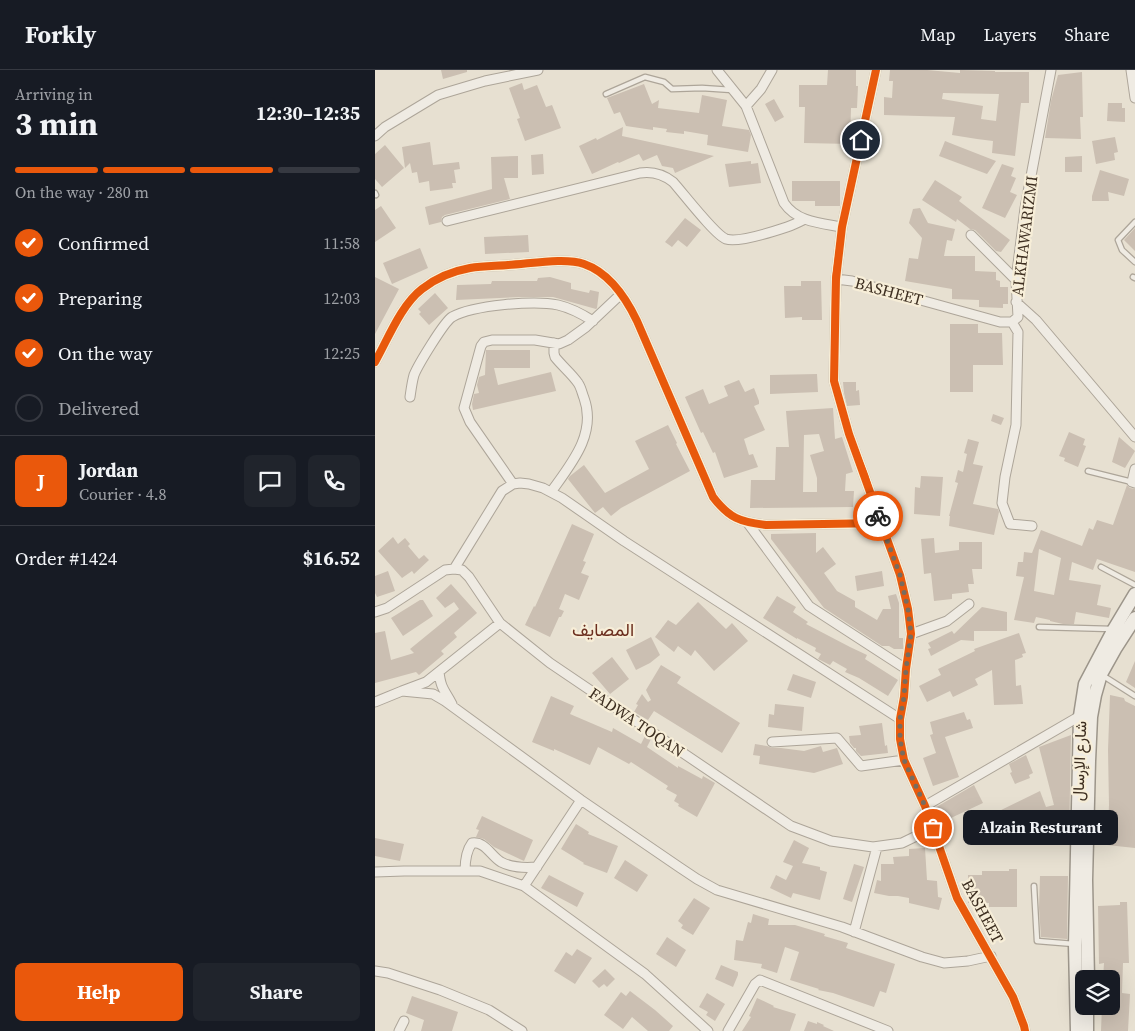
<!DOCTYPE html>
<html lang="en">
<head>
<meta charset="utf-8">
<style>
	body { margin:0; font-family:"Source Serif 4",Vazirmatn,serif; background:#20242c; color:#f1f3f6; height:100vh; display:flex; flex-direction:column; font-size:19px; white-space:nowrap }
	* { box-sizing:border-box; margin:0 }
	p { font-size:16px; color:#9ea1a6 }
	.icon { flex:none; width:28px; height:28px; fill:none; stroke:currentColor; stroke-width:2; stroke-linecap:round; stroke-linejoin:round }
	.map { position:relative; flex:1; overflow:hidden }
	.drawer { display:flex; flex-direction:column; background:#171b24; width:375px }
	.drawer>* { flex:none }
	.tools { position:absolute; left:700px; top:900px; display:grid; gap:10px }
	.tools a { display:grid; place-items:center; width:45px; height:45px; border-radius:8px; background:#171b24; box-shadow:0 5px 20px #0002; font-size:25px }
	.pin { position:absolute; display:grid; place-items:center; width:42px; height:42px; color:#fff; margin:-21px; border:2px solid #fff; border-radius:50%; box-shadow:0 1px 5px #0007 }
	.courier { position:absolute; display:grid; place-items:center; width:50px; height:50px; margin:-25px; border:4px solid #ea580c; border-radius:50%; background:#fff; color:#222; box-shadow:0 1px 6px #0007 }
	.bubble { position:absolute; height:35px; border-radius:8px; background:#171b24; box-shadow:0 5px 20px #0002; font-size:16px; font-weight:700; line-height:35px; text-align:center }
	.overview em { font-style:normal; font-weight:700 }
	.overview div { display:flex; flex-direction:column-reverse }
	.overview { display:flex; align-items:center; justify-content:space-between; height:85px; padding:0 15px }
	h1 { font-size:32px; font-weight:700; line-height:38px }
	.bar { display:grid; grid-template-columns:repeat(4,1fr); gap:8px 5px; align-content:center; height:60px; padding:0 15px }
	.bar i { height:6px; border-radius:4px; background:#363941 }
	.bar .current { background:#ea580c }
	.bar p { grid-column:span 4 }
	.line { display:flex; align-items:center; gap:12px; padding:0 15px; border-top:1px solid #363941 }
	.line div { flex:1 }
	.round { display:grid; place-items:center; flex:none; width:52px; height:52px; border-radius:8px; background:#20242c }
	ol { padding:0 15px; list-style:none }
	li { display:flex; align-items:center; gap:15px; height:55px }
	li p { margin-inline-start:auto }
	li .icon { padding:5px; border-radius:50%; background:#ea580c; color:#fff; stroke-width:4 }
	li:last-child { color:#9ea1a6 }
	li i { width:28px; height:28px; border:2px solid #363941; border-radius:50% }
	.action { display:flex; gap:10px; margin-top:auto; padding:10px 15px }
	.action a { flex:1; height:58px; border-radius:8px; background:#ea580c; color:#fff; font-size:20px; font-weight:700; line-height:58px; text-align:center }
	.action a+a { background:#20242c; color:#f1f3f6 }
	header { display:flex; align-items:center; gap:30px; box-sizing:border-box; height:70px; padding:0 25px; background:#171b24; border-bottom:1px solid #363941 }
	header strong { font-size:24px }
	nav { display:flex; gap:28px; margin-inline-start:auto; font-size:18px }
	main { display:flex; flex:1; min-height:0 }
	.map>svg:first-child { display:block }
	.building { fill:#cbbfb2; fill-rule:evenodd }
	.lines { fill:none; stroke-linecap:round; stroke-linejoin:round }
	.lane-casing { stroke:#ada599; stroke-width:7 }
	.street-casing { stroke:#ada599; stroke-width:11 }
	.secondary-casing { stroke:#9c958a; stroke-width:15 }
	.lane { stroke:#efebe3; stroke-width:4.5 }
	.street { stroke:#efebe3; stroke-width:9 }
	.secondary { stroke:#efebe3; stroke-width:12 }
	.cycleway-casing { stroke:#f7eed8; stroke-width:11 }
	.cycleway { stroke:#e8590c; stroke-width:8 }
	.done { stroke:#786c5e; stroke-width:5; stroke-dasharray:0 9 }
	.route { stroke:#ea580c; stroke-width:6 }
	.labels { text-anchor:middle; stroke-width:4.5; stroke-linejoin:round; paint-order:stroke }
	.street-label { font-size:16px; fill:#3d2e20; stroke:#f7eed8 }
	.neighbourhood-label { font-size:18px; fill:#6b2e1e; stroke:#f7eed8 }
</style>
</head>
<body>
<header>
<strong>Forkly</strong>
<nav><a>Map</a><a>Layers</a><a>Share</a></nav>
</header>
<main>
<section class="drawer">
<div class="overview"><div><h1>3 min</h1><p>Arriving in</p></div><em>12:30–12:35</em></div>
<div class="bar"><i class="current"></i><i class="current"></i><i class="current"></i><i></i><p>On the way · 280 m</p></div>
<ol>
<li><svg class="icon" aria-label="check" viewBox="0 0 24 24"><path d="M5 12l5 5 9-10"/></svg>Confirmed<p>11:58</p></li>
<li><svg class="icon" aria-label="check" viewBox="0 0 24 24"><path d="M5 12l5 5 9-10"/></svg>Preparing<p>12:03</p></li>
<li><svg class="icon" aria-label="check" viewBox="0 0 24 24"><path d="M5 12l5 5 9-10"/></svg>On the way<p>12:25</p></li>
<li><i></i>Delivered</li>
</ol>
<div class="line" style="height:90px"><b class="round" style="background:#ea580c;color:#fff">J</b><div><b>Jordan</b><p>Courier · 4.8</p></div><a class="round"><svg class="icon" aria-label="chat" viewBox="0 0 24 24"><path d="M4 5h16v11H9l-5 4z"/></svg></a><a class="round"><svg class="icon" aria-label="phone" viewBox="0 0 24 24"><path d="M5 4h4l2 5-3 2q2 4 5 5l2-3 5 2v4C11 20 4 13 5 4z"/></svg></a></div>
<div class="line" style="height:65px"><div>Order #1424</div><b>$16.52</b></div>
<div class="action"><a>Help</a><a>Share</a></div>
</section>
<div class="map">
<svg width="760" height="961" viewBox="0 0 760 961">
	<rect width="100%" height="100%" fill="#e7e0d1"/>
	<path class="building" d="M66,0H92V2L68,9Z
		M453,0H481V16H483L482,38H476L475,74L429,73L430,37H424V15H452Z
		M515,0H552L585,3V0L620,1V2H654V33H646L640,86L617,83L618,71L602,69L577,65L580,47L509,45V27L517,28L518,11H514ZM568,23L624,24L621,51L606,49L608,36L567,29Z
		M707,2L708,47H705L706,69L670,68L676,31L683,5Z
		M147,13L149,20L162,15L171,37L177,35L186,58L150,71L142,49L145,48L134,18Z
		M269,14L277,34L284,30L283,38L324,43L327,25L352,30L347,56L374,60L376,65L373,82L332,75L333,65L309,61V64L291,62L292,59L278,57V60L251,56L245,42L239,44L232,28Z
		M399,29L409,47L400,52L390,34Z
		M733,33H747V38H750V52L732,51Z
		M248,57L247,66L339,86L300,103L298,98L287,96L282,85L268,91L264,84L244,93L243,92L217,104L204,76L221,68L222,70Z
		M740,67L743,82L739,83L740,90L721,94L717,71Z
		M570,71L580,75L621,91L612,104L564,86Z
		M55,72L58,95L84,92L85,99L79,100L81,113H77L78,118L55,121L54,111L44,113L42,102L37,103L35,93L30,98L27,77Z
		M10,75L29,98L7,117L0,109V84Z
		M168,84L169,104L157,105L156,85Z
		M143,86V108H129L135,129L70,145L67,147L66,152L54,155L50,137L117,119L116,87Z
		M707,86V102H690V87Z
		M376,91V94L383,93L386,113L354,117L350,94Z
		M627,94L639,98L636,106L641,108L635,122L642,125L630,148L607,138Z
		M725,100L754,109L749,126L733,122L734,131H717V126Z
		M560,110L587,127L584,131L635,170L626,182L621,181L600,160L595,159L582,149L581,152L547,130Z
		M417,111H465V136H440V131H417Z
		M6,136L21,158L0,172V140Z
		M545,138L553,153L580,159L577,171L572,170L569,186H600V201L621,202V210L625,211V217H633V234H628V238L604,237V230L577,229V219L530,211L534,188L543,189L547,168L534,153L538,139Z
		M310,148L326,160L312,177L303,170L297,177L290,172Z
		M760,158V181L749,170Z
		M153,165L154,182L110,184L109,167Z
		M45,178L53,198L17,214L8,193Z
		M0,207L24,219L0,264Z
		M175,207L196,213V219L214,223L215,220L224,222L222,238L221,239L178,227H145L81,230L82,215L116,214L117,211H162L163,208Z
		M426,211H446L447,250H427V247L410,248L409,216H426Z
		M60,223L73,238L54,255L44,244L46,242L43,239Z
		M575,254H603V263H627L628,295H598V322H575Z
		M111,280H155V298H119L123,315L176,302L181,321L98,340L97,334L99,324L104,323L102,315L104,307L110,305Z
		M442,304L443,322L395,324V305Z
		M364,310L370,322L379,318L384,331V334L379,336L390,360L369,369L374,385L378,384L383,397L349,408L340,382L338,383L328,362L326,363L310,327L328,319L334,334L353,326L349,316Z
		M468,312H481V321L484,320L485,335L472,336L469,323Z
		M458,338L460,369L467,367L478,402L471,404L470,421H479L478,437L375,438L376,410H400L401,377H414L411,341ZM444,364L449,381L435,385L442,408V422H428L429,365Z
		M618,344L629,348L626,355L616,351Z
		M293,355L302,373L301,374L315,401L246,438L236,446L228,437L220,443L193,409L195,406L209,395L230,423L274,399L260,371Z
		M694,362L710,369L708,375L711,376L703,397L689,391L690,388L684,386Z
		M744,367L760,381L750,398L737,392Z
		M593,369L604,372L598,394L608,396L598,434L623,439L624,442L619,465L574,456L575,446H574L583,413L580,412L583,400L588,402L592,384L589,383Z
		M546,406L568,407L565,446L539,444L540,417L545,418Z
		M752,415L755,418L760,419V502L722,489L718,500L697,492L694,510L726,515L722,535L736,538L734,548L701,542L699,554H688L675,551V550L661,547L659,553L639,550L649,507L641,506L643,492H648L649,482L657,483L666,460L707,476L714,458L718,460L722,450L738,455ZM664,479L686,488L679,525L659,521Z
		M197,454L219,464L208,491L211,492L206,503L214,506L204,530L190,524L184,539L189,541L186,547H184L175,567L150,555L159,536L160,537Z
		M441,463V483L448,477L461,494L449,503L462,521L480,531V537L502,550L508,539H516L513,526L521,524L524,533V568H528V579H519L514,576H507L449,538L396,469V464Z
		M18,467L23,474L30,468L35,474L33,476L44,489L49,485L54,490L39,504L37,501L27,508L3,481Z
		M559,468L560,483L584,480V472H607V499H597L599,514H593L594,522L577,524V529L559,531L556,503L549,504L546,469Z
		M13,501L20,521L2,527L0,523V506Z
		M507,501L509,516L482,521L480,506Z
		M76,514L102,543L79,563L82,567L66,581L69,584L44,605L41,602L0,613V563L10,561L16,590L39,583L35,579L84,539L79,532L70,538L61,528Z
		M402,526L421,537L418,542L433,552L431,554L475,577L492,585L490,589L523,610L513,626L484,608L470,602L472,599L458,591L455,595L443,589L446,584L440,581L441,578L422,568V569L388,548Z
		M45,530H48L58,546L28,566L16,548Z
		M323,532L351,559L357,553L373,571L339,601L320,580L316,586L303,576L299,582L280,567L293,550L301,555Z
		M607,537L632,542V561H599V571L586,570L556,586L553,579L556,578L553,573L577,561L579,564Z
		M644,563L651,583L647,584L648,587L640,590L641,616L646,615L648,634L619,635L617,600L600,609L603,615L578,627L575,621L552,632L544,616L566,605L563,599L600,581L599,579Z
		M276,567L285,585L275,593L261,600L251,580Z
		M237,587L254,609L235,624L217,603Z
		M760,591V618L751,612Z
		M286,595L306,607L302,613L365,653L347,683L279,641L273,650L259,642L263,635L261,634L267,624L273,632L276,630L271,620Z
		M418,604L441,612L436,628L412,620Z
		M735,625L749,628L750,631L760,636V778L732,775L734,735L733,680Z
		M176,626L199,636L195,644L237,662L238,658L266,674L270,666L276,669L272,677L303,698V696L327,709L328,706L340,713L322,747L303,736L304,734L299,731L302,725L291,719L293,716L256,692L254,694L223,677L215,695L179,679V681L157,672Z
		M400,634L429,637L427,661L393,657L394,644L399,645Z
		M589,642L592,650L595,649L598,658L570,667L584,707L558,716L548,688L561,683L555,665L558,664L555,652Z
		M507,653L510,676L512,675L513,683L486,686L481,681V678H479L475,673L474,666L486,665L484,656Z
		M696,665L694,772L620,743L665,721L671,737L679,735L664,677Z
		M380,674L392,676L397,678H406L429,681L446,676L448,682L462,678L468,694L439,703L384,694L385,686L378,685Z
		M651,685L658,703L654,705L655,708L640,714L635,703L637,702L634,694Z
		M599,715L608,733L563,754L558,739Z
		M107,746L158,770L149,791L119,777L109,769L101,767L104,760L101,759Z
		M201,754L214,762L213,764L243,776L232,803L208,794L209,793L186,779Z
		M0,768L29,774L25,791L0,786Z
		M419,770L434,778L427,793L445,797V800L452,802L445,830L418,823L416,828L395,818L401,805L411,810L418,796L408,792Z
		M550,778L552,810L562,811L563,827L567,828L564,840L534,833V828L523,826H514L499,823L502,810L506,811V794H519L518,787L534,786V779Z
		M250,790L273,805L262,822L239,808Z
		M479,794L489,797L477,832L468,829Z
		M634,799H642V837H614V833H593V805H607V801H634Z
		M174,805L209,823L202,837L166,818Z
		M665,806H693L692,869L666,867L664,838Z
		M319,828L335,838L318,865L306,858L308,855L303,851Z
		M745,832H752L754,893H748L747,923L755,924L753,961H726L727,936H736V909H728L729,893L724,894L723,836L745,835Z
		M378,844L394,849L393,855H420L450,864L449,866L473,873L471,878L520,894L511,923L505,921L499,937L458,923L443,920L444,919L415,910L424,882L410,877L402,903L386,898L387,894L359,890L361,870L368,871L373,852L376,853Z
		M292,867L311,880L301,897L281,884Z
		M202,879L217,888L200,914L179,901L191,882L197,886Z
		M346,895L363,902V905L358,917L340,909Z
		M230,899L240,909L232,917L229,914L224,918L217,911Z
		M255,921L280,940L298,956L294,961H273L257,947L248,959L229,945L246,922L251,926Z
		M332,923L350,934L340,951L331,945L333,942L324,937Z
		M37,926L83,942L77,961H46L49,950L31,943Z
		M382,928L399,936L398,937L421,944L415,961H367L376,947L374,946Z
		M433,951L442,954V952L449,955L448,956L459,961H429Z"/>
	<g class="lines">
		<g class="lane-casing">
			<path id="lane" d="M231,24L270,7L289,12L297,19L327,18L357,20
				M0,123L1,125
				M760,152L743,170L747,180L760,192
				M758,207L760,208
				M713,401L757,412
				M726,497L760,515
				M664,557L737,559
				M727,605L760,626
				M659,816L662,871L699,874"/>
		</g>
		<g class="street-casing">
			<path id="street" d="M342,0L371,36L409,133C422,152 445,153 467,157
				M501,0L467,157L461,209L459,311L474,364L525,505L533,539L536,564L531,599L529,627L525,649V669L529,690L550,736L582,828L638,927L649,956L650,961
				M756,0L760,28
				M371,36L386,19L397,0
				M0,66L10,57L63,25L110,11L163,0
				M72,151L265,103C278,101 288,104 298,112C308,123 340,165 351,169C363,173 400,161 412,157C418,155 424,152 430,149
				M596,165L641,210
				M461,209L477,211L625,252H637
				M641,232L661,250L760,367
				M637,252L643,247L641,210L650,138L676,0
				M637,252L643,262L641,355L630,407L627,433L635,454L657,456
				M0,292C13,269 26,235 47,219C61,208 78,201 95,198C108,196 121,196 133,195C154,194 190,187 209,194C235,203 251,228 262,251L338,427C354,448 365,452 391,455L506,453
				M35,327C36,320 37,312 39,305C43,295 69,252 77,247C98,235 160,230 183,235C196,238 207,244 218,251
				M760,399L757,412L760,413
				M138,414L95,352L89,338L106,276L109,272L117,270H160L184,274L193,270L211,257L246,224
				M176,422C196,394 222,364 209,328C207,323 206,317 203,313C197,304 187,296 180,287L179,283V273
				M372,452L434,536L531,599
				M79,499L127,421L138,414L145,413L154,414L168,418L187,428L249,471L525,649
				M0,542L12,538L70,500L79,499L87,500L94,507L125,553L175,593L416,756L456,771L498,777L527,773L558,758
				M536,564L572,551L594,534
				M64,602C66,619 69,619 77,634
				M27,621L58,624L70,631L206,730L304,797L322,809L342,820L467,857L547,887L569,893L593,891L616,886
				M0,632L27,621L51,612L125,553
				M397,672L462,668L486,696L529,690
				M550,736L705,646
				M90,801C90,791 91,781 97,773C110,771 116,786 126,792C137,798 150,798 162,797
				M0,802L29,801H105L149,816L270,904L333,961
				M149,816L206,730
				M479,862L502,777
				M0,901L13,903L65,920L114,940L147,961
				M24,961L29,951
				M353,961L380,914L385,910L513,961"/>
		</g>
		<g class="secondary-casing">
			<path id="secondary" d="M713,909L711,810L714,691L716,647L720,625L726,604L740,579L760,548
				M702,961L700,875L705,646L710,614L739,559L760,524
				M712,961V936"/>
		</g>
		<use href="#lane" class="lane"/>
		<use href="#street" class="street"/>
		<use href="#secondary" class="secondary"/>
		<g class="cycleway-casing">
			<path id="cycleway" d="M501,0L467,157L461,209L459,311L474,364L525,505L533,539L536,564L531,599L529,627L525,649V669L529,690L550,736L582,828L638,927L649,956L650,961
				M0,292C13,269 26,235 47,219C61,208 78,201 95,198C108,196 121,196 133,195C154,194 190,187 209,194C235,203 251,228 262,251L338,427C354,448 365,452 391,455L506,453"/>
		</g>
		<use href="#cycleway" class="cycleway"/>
	</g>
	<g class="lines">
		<path class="done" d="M503,446L525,505L533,539L536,564L531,599L529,627L525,649V669L527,680L529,690L550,736L558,758"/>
		<path class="route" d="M486,70L467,157L460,209L459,311L474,364L490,405L503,446"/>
	</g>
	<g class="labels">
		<g class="street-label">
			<text transform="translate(649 166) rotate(-83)" y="6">ALKHAWARIZMI</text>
			<text transform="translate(514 221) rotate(15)" y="6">BASHEET</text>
			<text transform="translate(262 652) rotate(34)" y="6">FADWA TOQAN</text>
			<text transform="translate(704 691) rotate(-88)" y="6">شارع الإرسال</text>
			<text transform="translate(608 841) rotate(62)" y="6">BASHEET</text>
		</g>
		<g class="neighbourhood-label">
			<text x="228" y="566">المصايف</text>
		</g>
	</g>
</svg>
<div class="tools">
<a><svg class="icon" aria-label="layers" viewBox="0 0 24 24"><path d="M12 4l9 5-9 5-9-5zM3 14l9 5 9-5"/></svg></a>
</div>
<div class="pin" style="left:558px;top:758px;background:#ea580c"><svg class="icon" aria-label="bag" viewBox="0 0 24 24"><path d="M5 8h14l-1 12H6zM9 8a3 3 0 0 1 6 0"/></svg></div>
<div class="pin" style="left:486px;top:70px;background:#1f2937"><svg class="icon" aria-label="home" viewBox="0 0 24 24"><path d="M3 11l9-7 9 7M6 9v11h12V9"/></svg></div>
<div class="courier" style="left:503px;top:446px"><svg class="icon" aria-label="bike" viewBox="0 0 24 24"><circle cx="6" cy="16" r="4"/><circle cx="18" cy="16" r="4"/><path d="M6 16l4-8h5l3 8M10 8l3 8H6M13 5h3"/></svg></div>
<div class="bubble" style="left:588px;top:740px;width:155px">Alzain Resturant</div>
</div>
</main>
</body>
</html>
